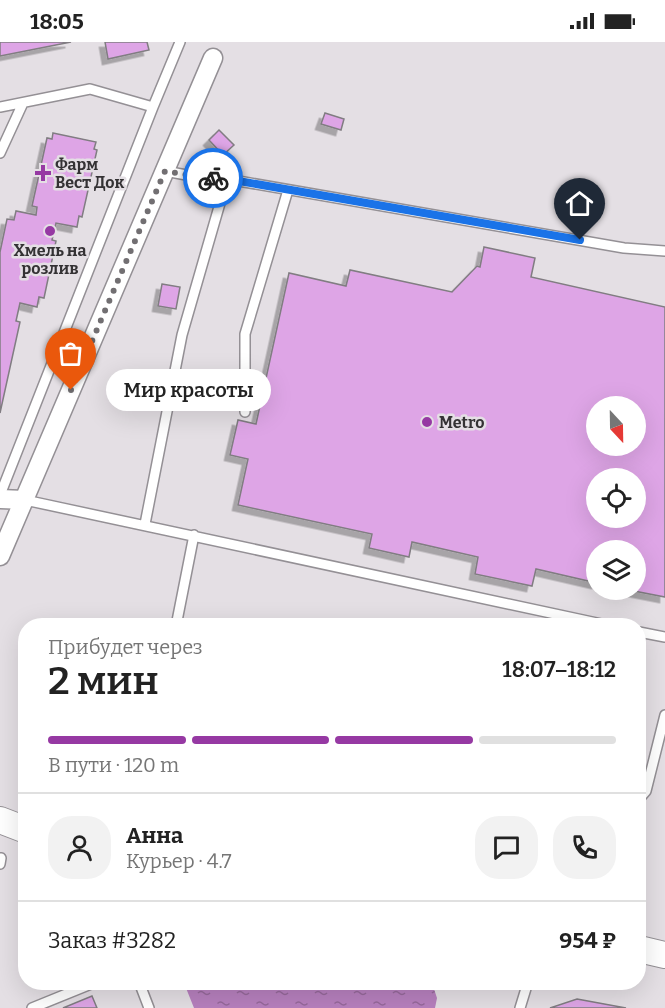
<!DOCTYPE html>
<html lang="ru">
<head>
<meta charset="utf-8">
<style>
	body { margin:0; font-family:Bitter,serif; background:#f2f2f2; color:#222; height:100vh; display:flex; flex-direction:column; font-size:22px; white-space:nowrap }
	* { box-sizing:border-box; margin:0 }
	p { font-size:20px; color:#767676 }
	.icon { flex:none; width:33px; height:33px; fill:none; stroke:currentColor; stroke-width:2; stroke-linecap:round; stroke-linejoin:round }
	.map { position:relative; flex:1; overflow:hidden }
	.sheet { position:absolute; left:18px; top:576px; width:628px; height:372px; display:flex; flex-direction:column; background:#fff; border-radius:24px; box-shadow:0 6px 24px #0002 }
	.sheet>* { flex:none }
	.needle { width:39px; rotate:158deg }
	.tools { position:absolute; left:586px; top:354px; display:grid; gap:12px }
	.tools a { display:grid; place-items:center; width:60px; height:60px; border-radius:50%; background:#fff; box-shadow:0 6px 24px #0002; font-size:30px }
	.pin { position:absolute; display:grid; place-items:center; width:51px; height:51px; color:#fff; margin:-62px -26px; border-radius:50% 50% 50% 0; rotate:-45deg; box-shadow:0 0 6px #0007 }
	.pin .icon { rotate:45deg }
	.courier { position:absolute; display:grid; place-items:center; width:60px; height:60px; margin:-30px; border:4px solid #1a73e8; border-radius:50%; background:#fff; color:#222; box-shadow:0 2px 8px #0007 }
	.bubble { position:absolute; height:42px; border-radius:21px; background:#fff; box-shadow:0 6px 24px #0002; font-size:20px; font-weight:600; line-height:42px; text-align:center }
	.summary em { font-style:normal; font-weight:600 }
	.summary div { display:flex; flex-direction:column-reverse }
	.summary { display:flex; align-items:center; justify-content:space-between; height:102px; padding:0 30px }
	h1 { font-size:39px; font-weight:600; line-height:45px }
	.bar { display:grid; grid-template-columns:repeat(4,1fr); gap:9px 6px; align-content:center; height:72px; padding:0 30px }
	.bar i { height:8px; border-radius:4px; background:#e0e0e0 }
	.bar .selected { background:#9639a3 }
	.bar p { grid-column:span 4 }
	.line { display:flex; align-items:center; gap:15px; padding:0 30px; border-top:2px solid #e0e0e0 }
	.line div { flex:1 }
	.round { display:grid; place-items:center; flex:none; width:63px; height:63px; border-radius:24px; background:#f2f2f2 }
	.status { display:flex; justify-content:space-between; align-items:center; height:42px; padding:0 30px; background:#fff; direction:ltr }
	.status svg { height:16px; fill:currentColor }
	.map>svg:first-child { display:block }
	.water { fill:url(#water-ripples) }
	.building { fill:#dea5e6; stroke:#817d82; stroke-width:1.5; fill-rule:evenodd; filter:url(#shadow) }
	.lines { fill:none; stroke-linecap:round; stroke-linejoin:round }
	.lane-casing { stroke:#949095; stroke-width:12 }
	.street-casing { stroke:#949095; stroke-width:21 }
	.secondary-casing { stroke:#949095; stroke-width:28 }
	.lane { stroke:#fff; stroke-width:9 }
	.street { stroke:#fff; stroke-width:18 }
	.secondary { stroke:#fff; stroke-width:26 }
	.done { stroke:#726f72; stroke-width:6; stroke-dasharray:0 10.8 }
	.route { stroke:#1a73e8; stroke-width:8 }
	.poi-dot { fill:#9639a3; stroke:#e4dfe4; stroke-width:2 }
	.labels { text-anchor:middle; stroke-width:5; stroke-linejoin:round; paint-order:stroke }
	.poi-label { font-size:16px; font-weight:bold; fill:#343234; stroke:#e4dfe4; text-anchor:start }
</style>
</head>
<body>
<div class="status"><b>18:05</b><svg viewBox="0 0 49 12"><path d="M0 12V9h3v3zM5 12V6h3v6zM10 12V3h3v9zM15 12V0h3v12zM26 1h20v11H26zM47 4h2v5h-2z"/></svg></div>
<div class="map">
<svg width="665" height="966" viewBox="0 0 665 966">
	<defs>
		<pattern id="water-ripples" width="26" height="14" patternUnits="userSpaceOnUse" patternTransform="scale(1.5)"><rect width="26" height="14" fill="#b780be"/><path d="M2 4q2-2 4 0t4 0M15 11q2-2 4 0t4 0" fill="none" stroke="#96699b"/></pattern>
		<filter id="shadow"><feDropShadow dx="-5.5" dy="5.5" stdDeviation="0" flood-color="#0004"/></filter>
	</defs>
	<rect width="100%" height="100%" fill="#e4dfe4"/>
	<path class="water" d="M184,941H432L437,956L435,966H194Z"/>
	<path class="building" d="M0,0H71L0,14Z
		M105,0H147L149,8L108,17Z
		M325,71L344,77L341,88L321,82Z
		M219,88L234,103L223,113L209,98Z
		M53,91L96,100L94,107L97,108L82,175L79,174L77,185L56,181L52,198L56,199L44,256L39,255L37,265L20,261L16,279L20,280L0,371V210L7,177L14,178L16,169L36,173L37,165L32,164L47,96L52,97Z
		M484,205L535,216L531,235L665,265V555L629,548H636V508H597V541L536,527L532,544L475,532L478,515L412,500L409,515L369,506L372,492L238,463L248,417L230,413L238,378L256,382L289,231L346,244L350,228L452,250L477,224L480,225ZM597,364H636V404H597ZM597,436H636V476H597Z
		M162,242L180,245L176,267L158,264Z
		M92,954L97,966H63Z
		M577,957L626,966H550Z"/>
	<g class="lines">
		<g class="lane-casing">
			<path id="lane" d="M0,65L90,47L153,65
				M0,111L23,61
				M165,129L197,135L227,137L624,206L665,209
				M245,370V292L288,148
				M0,453L153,65L180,0
				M25,458L611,584
				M145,482L182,293L227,137
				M176,584L194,493
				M639,590L665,595
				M639,757L646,749L665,673
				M0,822L1,816
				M139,940L149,966
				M32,966L96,940
				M520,966L528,940"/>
		</g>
		<g class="street-casing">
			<path id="street" d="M0,457L25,458
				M0,514L213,16"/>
		</g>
		<g class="secondary-casing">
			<path id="secondary" d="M0,778L26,788
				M639,907L665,913"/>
		</g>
		<use href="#lane" class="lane"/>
		<use href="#street" class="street"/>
		<use href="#secondary" class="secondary"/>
	</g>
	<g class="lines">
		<path class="done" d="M71,348L165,129L197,135L213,136"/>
		<path class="route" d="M213,136L227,137L580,198"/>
	</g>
	<g class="poi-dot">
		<path d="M40 122h6v6h6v6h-6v6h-6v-6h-6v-6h6z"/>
		<circle cx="50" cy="189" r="6"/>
		<circle cx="427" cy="380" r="6"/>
	</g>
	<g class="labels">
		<g class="poi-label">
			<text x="55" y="128">Фарм<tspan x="55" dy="18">Вест Док</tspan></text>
			<text x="50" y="214" text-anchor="middle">Хмель на<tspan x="50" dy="18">розлив</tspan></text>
			<text x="439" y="386">Metro</text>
		</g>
	</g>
</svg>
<div class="tools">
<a><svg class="needle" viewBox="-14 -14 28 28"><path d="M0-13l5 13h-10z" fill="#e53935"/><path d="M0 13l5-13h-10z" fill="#767676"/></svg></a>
<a><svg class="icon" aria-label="locate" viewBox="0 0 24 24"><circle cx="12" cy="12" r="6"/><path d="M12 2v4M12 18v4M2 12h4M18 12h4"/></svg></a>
<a><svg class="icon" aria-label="layers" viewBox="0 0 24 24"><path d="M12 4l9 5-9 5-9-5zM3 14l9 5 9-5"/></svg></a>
</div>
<div class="pin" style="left:71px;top:348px;background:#ea580c"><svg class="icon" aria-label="bag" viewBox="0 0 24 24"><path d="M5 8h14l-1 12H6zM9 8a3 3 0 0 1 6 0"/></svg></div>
<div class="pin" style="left:580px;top:198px;background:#1f2937"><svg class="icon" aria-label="home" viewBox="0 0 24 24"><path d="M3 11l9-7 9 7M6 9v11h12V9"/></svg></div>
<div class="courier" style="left:213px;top:136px"><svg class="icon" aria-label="bike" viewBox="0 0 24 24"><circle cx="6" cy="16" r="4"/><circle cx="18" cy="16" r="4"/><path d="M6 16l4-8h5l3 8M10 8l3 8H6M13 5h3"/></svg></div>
<div class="bubble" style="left:106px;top:327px;width:165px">Мир красоты</div>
<section class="sheet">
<div class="summary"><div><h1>2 мин</h1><p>Прибудет через</p></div><em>18:07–18:12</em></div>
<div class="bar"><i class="selected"></i><i class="selected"></i><i class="selected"></i><i></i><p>В пути · 120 m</p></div>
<div class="line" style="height:108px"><a class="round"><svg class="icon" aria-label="person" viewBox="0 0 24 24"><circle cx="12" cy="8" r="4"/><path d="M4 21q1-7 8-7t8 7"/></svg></a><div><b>Анна</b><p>Курьер · 4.7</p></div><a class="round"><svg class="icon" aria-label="chat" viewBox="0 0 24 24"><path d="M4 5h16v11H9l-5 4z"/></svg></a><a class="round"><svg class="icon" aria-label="phone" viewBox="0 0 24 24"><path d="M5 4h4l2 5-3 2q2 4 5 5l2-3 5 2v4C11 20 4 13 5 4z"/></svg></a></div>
<div class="line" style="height:78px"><div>Заказ #3282</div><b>954 ₽</b></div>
</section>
</div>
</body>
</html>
